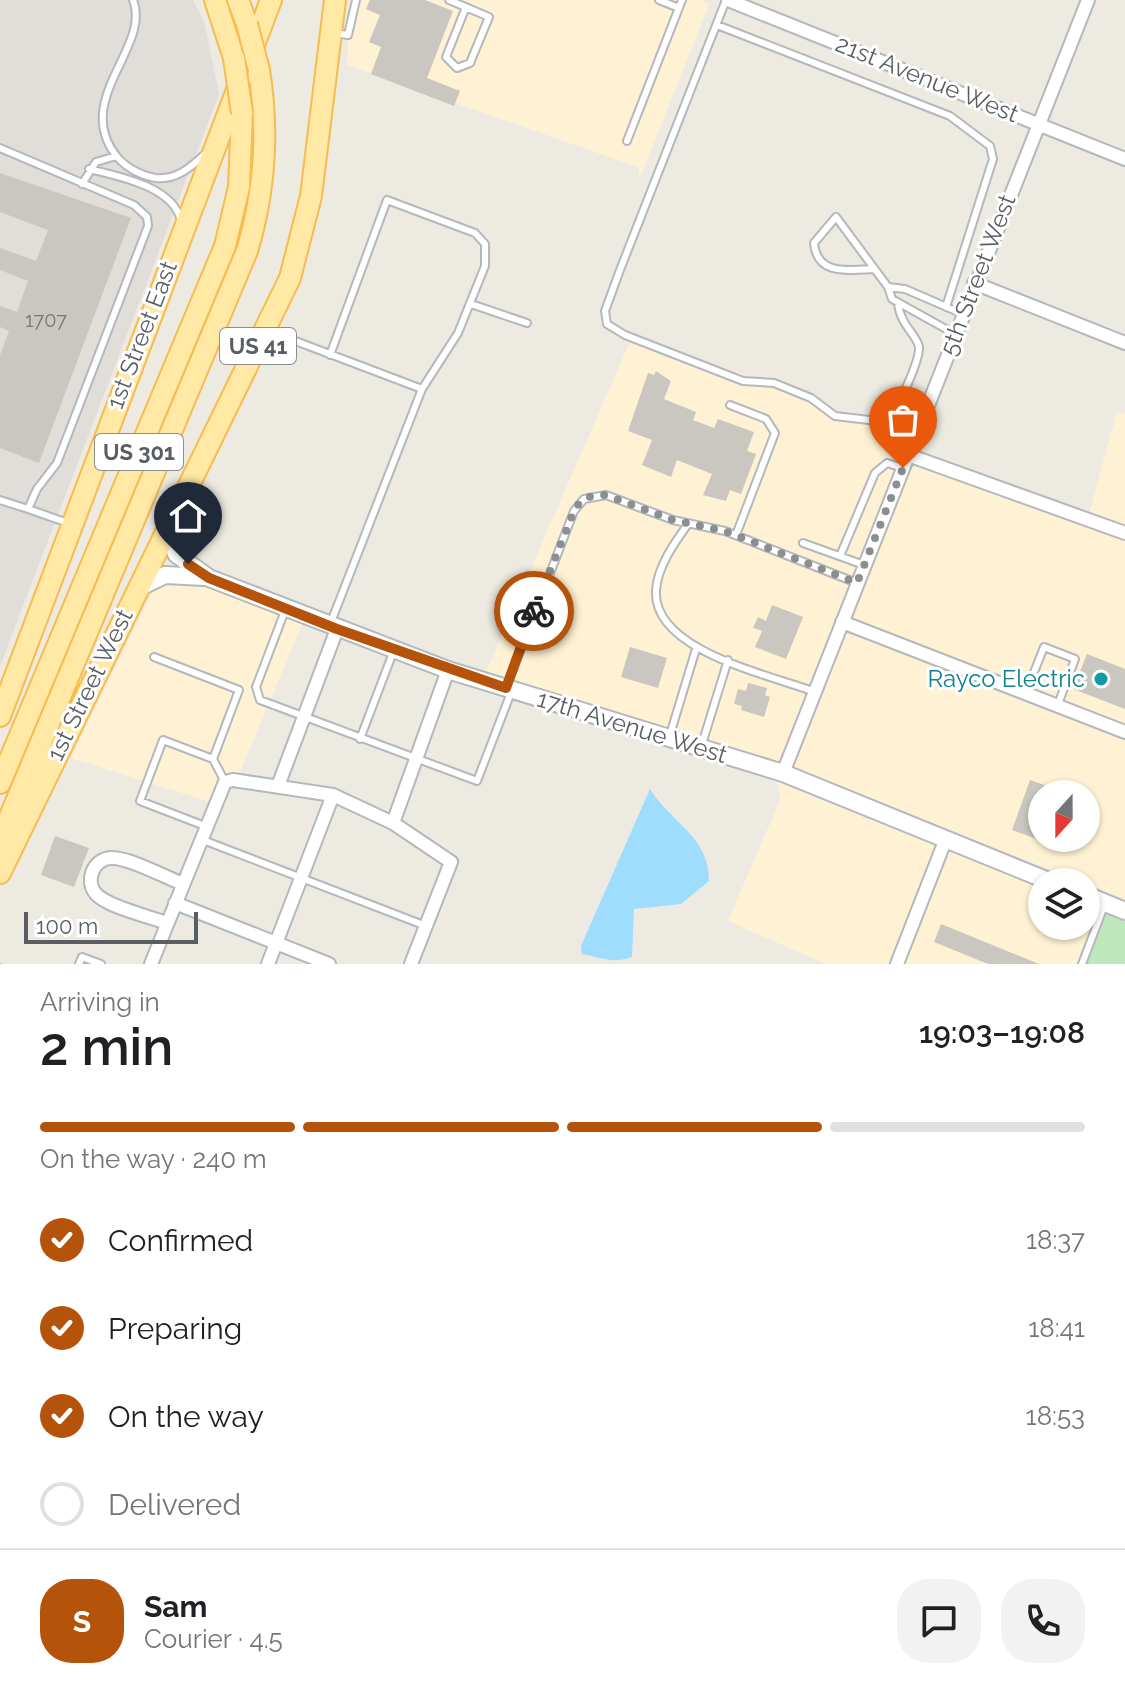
<!DOCTYPE html>
<html lang="en">
<head>
<meta charset="utf-8">
<style>
	body { margin:0; font-family:Raleway,sans-serif; background:#f2f2f2; color:#202124; height:100vh; display:flex; flex-direction:column; font-size:30px; white-space:nowrap }
	* { box-sizing:border-box; margin:0 }
	p { font-size:26px; color:#757577 }
	.icon { flex:none; width:44px; height:44px; fill:none; stroke:currentColor; stroke-width:2; stroke-linecap:round; stroke-linejoin:round }
	.map { position:relative; height:964px; overflow:hidden }
	.panel { display:flex; flex-direction:column; background:#fff; flex:1 }
	.panel>* { flex:none }
	.needle { width:52px; rotate:201deg }
	.tools { position:absolute; left:1028px; top:780px; display:grid; gap:16px }
	.tools a { display:grid; place-items:center; width:72px; height:72px; border-radius:50%; background:#fff; box-shadow:0 2px 6px #0004; font-size:40px }
	.scale { position:absolute; left:24px; bottom:20px; width:174px; box-sizing:border-box; padding-left:8px; border:4px solid #5a5e63; border-top:0; font-size:22px; line-height:28px; white-space:nowrap; color:#5a5e63; -webkit-text-stroke:6px #fff; paint-order:stroke }
	.pin { position:absolute; display:grid; place-items:center; width:68px; height:68px; color:#fff; margin:-82px -34px; border-radius:50% 50% 50% 0; rotate:-45deg; box-shadow:0 0 8px #0007 }
	.pin .icon { rotate:45deg }
	.courier { position:absolute; display:grid; place-items:center; width:80px; height:80px; margin:-40px; border:6px solid #b45309; border-radius:50%; background:#fff; color:#222; box-shadow:0 2px 10px #0007 }
	.headline em { font-style:normal; font-weight:600 }
	.headline div { display:flex; flex-direction:column-reverse }
	.headline { display:flex; align-items:center; justify-content:space-between; height:136px; padding:0 40px }
	h1 { font-size:52px; font-weight:600; line-height:60px }
	.bar { display:grid; grid-template-columns:repeat(4,1fr); gap:12px 8px; align-content:center; height:96px; padding:0 40px }
	.bar i { height:10px; border-radius:6px; background:#e0e0e0 }
	.bar .selected { background:#b45309 }
	.bar p { grid-column:span 4 }
	.line { display:flex; align-items:center; gap:20px; padding:0 40px; border-top:2px solid #e0e0e0 }
	.line div { flex:1 }
	.round { display:grid; place-items:center; flex:none; width:84px; height:84px; border-radius:32px; background:#f2f2f2 }
	ol { padding:0 40px; list-style:none }
	li { display:flex; align-items:center; gap:24px; height:88px }
	li p { margin-inline-start:auto }
	li .icon { padding:8px; border-radius:50%; background:#b45309; color:#fff; stroke-width:4 }
	li:last-child { color:#757577 }
	li i { width:44px; height:44px; border:4px solid #e0e0e0; border-radius:50% }
	.map>svg:first-child { display:block }
	.commercial { fill:#fff2d4; fill-rule:evenodd }
	.industrial { fill:#e1ddd9 }
	.green { fill:#bfe7bc }
	.water { fill:#9fddff }
	.building { fill:#cac6c0 }
	.lines { fill:none; stroke-linecap:round; stroke-linejoin:round }
	.service-casing { stroke:#b4b8bc; stroke-width:10 }
	.minor-casing { stroke:#b4b8bc; stroke-width:16 }
	.tertiary-casing { stroke:#b4b8bc; stroke-width:20 }
	.primary-casing { stroke:#f8bb4f; stroke-width:24 }
	.service { stroke:#fff; stroke-width:6 }
	.minor { stroke:#fff; stroke-width:12 }
	.tertiary { stroke:#fff; stroke-width:16 }
	.primary { stroke:#ffe9a4; stroke-width:20 }
	.rail { stroke:#b3b4b4; stroke-width:3; stroke-dasharray:2 10; stroke-linecap:butt }
	.primary-bridge-casing { stroke:#f8bb4f; stroke-width:24; stroke-linecap:butt }
	.primary-bridge { stroke:#ffe9a4; stroke-width:20 }
	.done { stroke:#8d8f8f; stroke-width:8; stroke-dasharray:0 14.4 }
	.route { stroke:#b45309; stroke-width:10 }
	.culture-dot { fill:#0f9aa8; stroke:#fff; stroke-width:3 }
	.labels { text-anchor:middle; stroke-width:6; stroke-linejoin:round; paint-order:stroke }
	.number-label { font-size:20px; fill:#76787a }
	.shield { fill:#fff; stroke:#8c8e92; stroke-width:2 }
	.shield-label { font-size:22px; font-weight:bold; fill:#5a5e63 }
	.street-label { font-size:24px; fill:#5a5e63; stroke:#fff }
	.culture-label { font-size:24px; fill:#0d838f; stroke:#fff; text-anchor:end }
</style>
</head>
<body>
<div class="map">
<svg width="1125" height="964" viewBox="0 0 1125 964">
	<rect width="100%" height="100%" fill="#edeae1"/>
	<path class="commercial" d="M350,0H700L709,4L640,177L638,167L347,65Z
		M632,337L769,383L907,440L780,765L485,674Z
		M1117,412L1125,414V526L1089,513Z
		M911,463L1125,540V725L850,618Z
		M158,581L207,585L303,622L239,774L223,773L218,777L210,802L71,758Z
		M845,630L1125,740V899L792,769ZM1042,794H1086V838H1042Z
		M776,778L937,845L890,964H826L728,921L781,798Z
		M948,849L1042,886V926H1086V903L1099,908L1077,964H903Z"/>
	<path class="industrial" d="M0,0H193L204,21L219,94L0,666Z"/>
	<path class="green" d="M1099,908L1125,918V964H1077Z"/>
	<path class="water" d="M650,789C672,824 709,836 709,881L681,904L634,909L632,957C612,964 603,958 582,954L581,946Z"/>
	<path class="building" d="M370,0H425L453,11L427,78L460,91L454,106L371,74L381,47L369,42L380,15L366,9Z
		M0,173L131,218L39,463L0,448V355L9,331L0,327V306L17,312L28,281L0,270V248L36,261L48,230L0,212Z
		M656,371L671,381L664,399L696,412L693,420L714,428L718,419L754,432L747,451L756,454L741,494L730,490L726,501L703,495L712,474L677,460L671,477L642,465L652,440L628,431L648,373L654,375Z
		M772,605L803,617L786,659L755,647L762,631L753,628L758,617L766,621Z
		M630,647L667,658L658,688L621,677Z
		M1087,654L1125,669V709L1073,689Z
		M748,683L767,688L765,695L770,697L764,717L741,710L742,706L734,704L738,689L746,691Z
		M1030,780L1067,793L1042,794V825L1037,839L1012,830Z
		M55,836L89,848L74,887L41,875Z
		M941,924L1039,964H988L934,942Z"/>
	<g class="lines">
		<g class="service-casing">
			<path id="service" d="M133,0C152,47 70,101 118,158C127,168 142,176 156,178C176,180 190,168 204,155
				M449,0L489,17L470,63L457,68L446,57L466,7
				M659,0L679,8
				M726,0L620,270L605,311L607,324L625,335L743,381L774,383L811,398L835,416L886,422C896,414 920,360 919,347C917,335 900,325 898,303
				M717,25L950,116L990,146L993,159L946,307
				M333,33L348,35L356,0
				M627,141L682,0
				M0,148L134,205L147,217L148,226L57,463L37,489L28,509L68,523
				M89,169C119,176 174,187 181,221
				M82,184L96,162L116,156
				M874,269C848,270 817,276 814,243L836,217L888,287L892,299L955,334
				M888,287L905,289L963,314
				M471,304L527,323
				M269,331L422,389
				M330,355L387,200L475,233L485,244V266L458,333L422,389L331,622
				M730,405L766,419L775,433L736,535
				M0,500L28,509
				M688,524C675,542 657,567 656,591C653,651 771,675 815,692
				M803,543L864,565
				M840,556L875,473L887,463L903,468
				M286,608L256,687L260,700L477,781L512,690
				M154,657L239,690L213,759L225,782
				M507,685L574,511L584,499L606,495L673,520L725,531L857,583
				M1025,695L1044,647L1075,659L1057,707
				M669,738L696,649
				M360,739L394,650
				M702,744L728,660
				M205,826L140,801L163,740L213,759
				M203,840L426,926
				M79,964L82,957L101,964
				M1082,964L1104,906"/>
		</g>
		<g class="minor-casing">
			<path id="minor" d="M728,0L1125,159
				M974,283L1125,343
				M908,455L1125,533
				M842,622L1125,732
				M783,773L1088,0
				M278,786L337,629
				M393,823L448,670
				M175,903L329,964
				M167,923C150,917 109,907 97,895C84,882 93,858 112,858C130,858 165,877 183,884
				M151,964L225,782L233,780L333,795L393,823L451,862L411,964
				M268,964L333,795
				M897,964L945,841"/>
		</g>
		<g class="tertiary-casing">
			<path id="tertiary" d="M168,528L176,554L209,578L448,670L783,773L1051,882
				M138,588L165,575L204,577
				M1086,895L1125,911"/>
		</g>
		<g class="primary-casing">
			<path id="primary" d="M215,0L234,58
				M238,0L247,24
				M0,716L271,0
				M0,783L225,246L239,187L242,113
				M0,840L247,251C265,191 269,132 259,70
				M0,873L290,278L311,196L335,0"/>
		</g>
		<use href="#service" class="service"/>
		<use href="#minor" class="minor"/>
		<use href="#tertiary" class="tertiary"/>
		<use href="#primary" class="primary"/>
		<path class="rail" d="M0,963V964"/>
		<g class="primary-bridge-casing">
			<path id="primary-bridge" d="M247,24L259,70
				M234,58L242,113"/>
		</g>
		<use href="#primary-bridge" class="primary-bridge"/>
	</g>
	<g class="lines">
		<path class="done" d="M534,611L574,511C581,498 592,494 606,495L673,520L725,531L857,583L903,468"/>
		<path class="route" d="M188,564L209,578L337,629L506,688L534,611"/>
	</g>
	<circle class="culture-dot" cx="1101" cy="679" r="8"/>
	<g class="labels">
		<g class="number-label">
			<text x="46" y="327">1707</text>
		</g>
		<g class="shield">
			<rect x="220" y="328" width="76" height="36" rx="6"/>
			<rect x="95" y="434" width="88" height="36" rx="6"/>
		</g>
		<g class="shield-label">
			<text x="258" y="354">US 41</text>
			<text x="139" y="460">US 301</text>
		</g>
		<g class="street-label">
			<text transform="translate(927 79) rotate(22)" y="8">21st Avenue West</text>
			<text transform="translate(978 275) rotate(-69)" y="8">5th Street West</text>
			<text transform="translate(142 335) rotate(-69)" y="8">1st Street East</text>
			<text transform="translate(90 685) rotate(-64)" y="8">1st Street West</text>
			<text transform="translate(632 727) rotate(17)" y="8">17th Avenue West</text>
		</g>
		<g class="culture-label">
			<text x="1085" y="687">Rayco Electric</text>
		</g>
	</g>
</svg>
<div class="tools">
<a><svg class="needle" viewBox="-14 -14 28 28"><path d="M0-13l5 13h-10z" fill="#e53935"/><path d="M0 13l5-13h-10z" fill="#757577"/></svg></a>
<a><svg class="icon" aria-label="layers" viewBox="0 0 24 24"><path d="M12 4l9 5-9 5-9-5zM3 14l9 5 9-5"/></svg></a>
</div>
<div class="scale">100 m</div>
<div class="pin" style="left:903px;top:468px;background:#ea580c"><svg class="icon" aria-label="bag" viewBox="0 0 24 24"><path d="M5 8h14l-1 12H6zM9 8a3 3 0 0 1 6 0"/></svg></div>
<div class="pin" style="left:188px;top:564px;background:#1f2937"><svg class="icon" aria-label="home" viewBox="0 0 24 24"><path d="M3 11l9-7 9 7M6 9v11h12V9"/></svg></div>
<div class="courier" style="left:534px;top:611px"><svg class="icon" aria-label="bike" viewBox="0 0 24 24"><circle cx="6" cy="16" r="4"/><circle cx="18" cy="16" r="4"/><path d="M6 16l4-8h5l3 8M10 8l3 8H6M13 5h3"/></svg></div>
</div>
<section class="panel">
<div class="headline"><div><h1>2 min</h1><p>Arriving in</p></div><em>19:03–19:08</em></div>
<div class="bar"><i class="selected"></i><i class="selected"></i><i class="selected"></i><i></i><p>On the way · 240 m</p></div>
<ol>
<li><svg class="icon" aria-label="check" viewBox="0 0 24 24"><path d="M5 12l5 5 9-10"/></svg>Confirmed<p>18:37</p></li>
<li><svg class="icon" aria-label="check" viewBox="0 0 24 24"><path d="M5 12l5 5 9-10"/></svg>Preparing<p>18:41</p></li>
<li><svg class="icon" aria-label="check" viewBox="0 0 24 24"><path d="M5 12l5 5 9-10"/></svg>On the way<p>18:53</p></li>
<li><i></i>Delivered</li>
</ol>
<div class="line" style="height:144px"><b class="round" style="background:#b45309;color:#fff">S</b><div><b>Sam</b><p>Courier · 4.5</p></div><a class="round"><svg class="icon" aria-label="chat" viewBox="0 0 24 24"><path d="M4 5h16v11H9l-5 4z"/></svg></a><a class="round"><svg class="icon" aria-label="phone" viewBox="0 0 24 24"><path d="M5 4h4l2 5-3 2q2 4 5 5l2-3 5 2v4C11 20 4 13 5 4z"/></svg></a></div>
</section>
</body>
</html>
